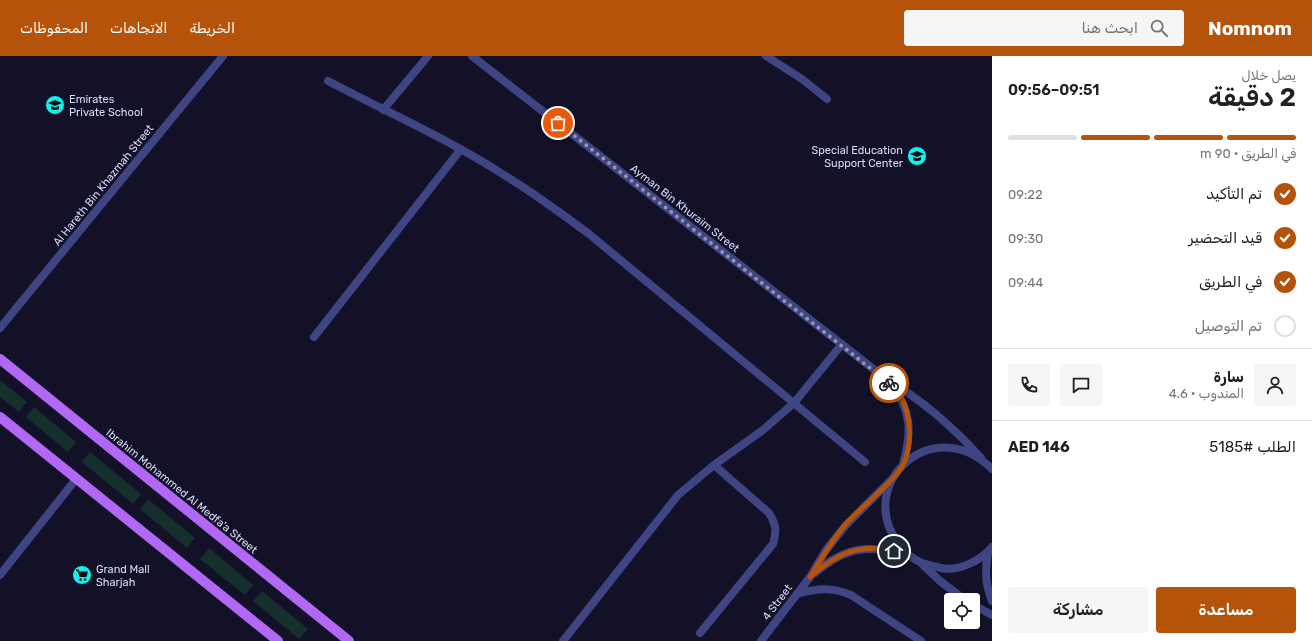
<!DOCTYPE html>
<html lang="ar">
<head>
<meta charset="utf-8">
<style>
	body { margin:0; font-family:Rubik,Cairo,sans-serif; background:#f6f6f6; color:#202124; direction:rtl; height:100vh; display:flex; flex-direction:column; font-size:15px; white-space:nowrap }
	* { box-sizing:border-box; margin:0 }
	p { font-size:13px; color:#757577 }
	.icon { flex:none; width:22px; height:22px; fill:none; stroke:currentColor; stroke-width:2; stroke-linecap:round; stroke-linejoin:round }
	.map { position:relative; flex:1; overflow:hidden; direction:ltr }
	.details { display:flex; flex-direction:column; background:#fff; width:320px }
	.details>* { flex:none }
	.controls { position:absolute; left:944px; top:537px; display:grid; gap:8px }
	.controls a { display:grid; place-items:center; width:36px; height:36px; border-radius:4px; background:#fff; box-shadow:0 1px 3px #0004; font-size:20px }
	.pin { position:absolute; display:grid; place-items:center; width:34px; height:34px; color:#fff; margin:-17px; border:2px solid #fff; border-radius:50%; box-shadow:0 1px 4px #0007 }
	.courier { position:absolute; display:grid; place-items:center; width:40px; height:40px; margin:-20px; border:3px solid #b45309; border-radius:50%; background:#fff; color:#222; box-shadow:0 1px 5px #0007 }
	.headline em { font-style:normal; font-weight:600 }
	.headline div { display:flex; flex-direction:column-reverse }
	.headline { display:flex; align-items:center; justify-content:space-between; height:68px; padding:0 16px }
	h1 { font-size:26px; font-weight:600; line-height:30px }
	.bar { display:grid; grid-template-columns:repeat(4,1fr); gap:6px 4px; align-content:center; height:48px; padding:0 16px }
	.bar i { height:5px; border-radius:3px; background:#e0e0e0 }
	.bar .selected { background:#b45309 }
	.bar p { grid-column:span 4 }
	.line { display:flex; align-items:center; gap:10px; padding:0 16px; border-top:1px solid #e0e0e0 }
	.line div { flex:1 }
	.round { display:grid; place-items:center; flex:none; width:42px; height:42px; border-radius:4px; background:#f6f6f6 }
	ol { padding:0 16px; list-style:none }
	li { display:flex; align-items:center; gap:12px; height:44px }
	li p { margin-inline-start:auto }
	li .icon { padding:4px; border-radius:50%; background:#b45309; color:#fff; stroke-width:4 }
	li:last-child { color:#757577 }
	li i { width:22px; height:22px; border:2px solid #e0e0e0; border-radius:50% }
	.button { display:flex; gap:8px; margin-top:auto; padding:8px 16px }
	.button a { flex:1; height:46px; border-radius:4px; background:#b45309; color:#fff; font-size:16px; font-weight:600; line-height:46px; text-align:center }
	.button a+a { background:#f6f6f6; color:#202124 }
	header { display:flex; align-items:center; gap:24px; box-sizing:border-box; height:56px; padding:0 20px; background:#b45309; color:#fff }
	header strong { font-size:19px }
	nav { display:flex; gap:22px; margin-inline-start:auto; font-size:14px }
	.search { width:280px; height:36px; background:#f6f6f6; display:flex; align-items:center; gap:10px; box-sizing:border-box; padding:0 14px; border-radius:4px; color:#757577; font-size:15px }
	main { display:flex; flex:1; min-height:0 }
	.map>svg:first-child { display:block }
	.green { fill:#15302c }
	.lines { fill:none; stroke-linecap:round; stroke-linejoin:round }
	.service { stroke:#3f4482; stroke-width:8 }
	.minor { stroke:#3f4482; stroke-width:8 }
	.primary { stroke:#b168f5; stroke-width:10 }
	.done { stroke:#9493b2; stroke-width:4; stroke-dasharray:0 7.2 }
	.route { stroke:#b45309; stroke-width:5 }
	.labels { text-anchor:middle; stroke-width:3.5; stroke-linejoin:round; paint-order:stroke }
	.poi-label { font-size:11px; fill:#d9d9fd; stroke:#131127; text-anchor:start }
	.street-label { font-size:11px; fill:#d9d9fd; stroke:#131127 }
</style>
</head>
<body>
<header>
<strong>Nomnom</strong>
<div class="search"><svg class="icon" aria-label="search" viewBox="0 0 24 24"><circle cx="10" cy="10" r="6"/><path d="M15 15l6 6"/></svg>ابحث هنا</div>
<nav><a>الخريطة</a><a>الاتجاهات</a><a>المحفوظات</a></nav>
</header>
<main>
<section class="details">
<div class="headline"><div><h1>2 دقيقة</h1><p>يصل خلال</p></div><em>09:51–09:56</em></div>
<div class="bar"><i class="selected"></i><i class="selected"></i><i class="selected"></i><i></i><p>في الطريق · 90 m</p></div>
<ol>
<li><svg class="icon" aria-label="check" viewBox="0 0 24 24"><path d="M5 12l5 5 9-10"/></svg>تم التأكيد<p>09:22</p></li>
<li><svg class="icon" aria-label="check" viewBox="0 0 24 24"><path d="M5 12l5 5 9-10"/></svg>قيد التحضير<p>09:30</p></li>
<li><svg class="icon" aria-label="check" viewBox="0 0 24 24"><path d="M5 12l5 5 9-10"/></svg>في الطريق<p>09:44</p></li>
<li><i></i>تم التوصيل</li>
</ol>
<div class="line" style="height:72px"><a class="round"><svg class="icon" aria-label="person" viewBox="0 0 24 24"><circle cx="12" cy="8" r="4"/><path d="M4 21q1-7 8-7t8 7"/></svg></a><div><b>سارة</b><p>المندوب · 4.6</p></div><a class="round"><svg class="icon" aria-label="chat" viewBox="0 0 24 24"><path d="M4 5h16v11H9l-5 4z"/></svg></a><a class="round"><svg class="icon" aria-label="phone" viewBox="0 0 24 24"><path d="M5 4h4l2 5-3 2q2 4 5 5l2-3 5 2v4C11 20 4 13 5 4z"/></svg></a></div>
<div class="line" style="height:52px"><div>الطلب #5185</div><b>AED 146</b></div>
<div class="button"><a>مساعدة</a><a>مشاركة</a></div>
</section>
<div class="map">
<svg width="992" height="585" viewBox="0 0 992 585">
	<rect width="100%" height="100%" fill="#131127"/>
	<path class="green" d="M0,324L27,346L19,356L0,341Z
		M34,351L76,386L68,396L26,361Z
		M90,396L141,438L133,448L82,406Z
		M148,443L195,482L187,492L140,453Z
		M209,492L253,529L245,539L200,503Z
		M262,535L308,573L299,583L253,545Z"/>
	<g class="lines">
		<path class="service" d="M766,0L802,23L827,43
			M328,25C387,56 448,83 504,119C534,137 561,157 589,178L865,406
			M383,54L428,0
			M314,281L461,93
			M797,538C817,532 832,531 851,539L921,585
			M700,577L773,488C777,475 776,468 769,457L714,409
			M563,585L678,439L714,409L763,374L794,347L842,288"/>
		<path class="minor" d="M472,0L885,322C923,345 951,369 981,402
			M0,272L223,0
			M890,327C912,354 912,376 903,408
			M992,413C932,353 852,431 900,489C906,496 911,502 920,506C926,509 934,510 941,512C958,516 982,504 992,491
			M988,497C985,514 985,528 992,545
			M922,508L940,525L965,544
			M815,517C846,490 868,489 907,498
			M0,519L76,423
			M973,549L992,559
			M761,585L810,521L826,494L846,469L892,423"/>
		<path class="primary" d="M0,303L349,585
			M0,361L278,585"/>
	</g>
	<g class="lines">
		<path class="done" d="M558,67L889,327"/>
		<path class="route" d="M889,327C893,331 898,336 901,341C911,360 913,388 903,409C892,428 862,450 846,468C832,484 821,503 810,521C836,498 858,487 894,495"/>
	</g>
	<defs>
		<g id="school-disc" transform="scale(1)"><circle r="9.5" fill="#12f0ed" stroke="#131127"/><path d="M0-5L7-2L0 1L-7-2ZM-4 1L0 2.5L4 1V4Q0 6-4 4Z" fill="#111"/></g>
		<g id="supermarket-disc" transform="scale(1)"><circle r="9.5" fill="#12f0ed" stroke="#131127"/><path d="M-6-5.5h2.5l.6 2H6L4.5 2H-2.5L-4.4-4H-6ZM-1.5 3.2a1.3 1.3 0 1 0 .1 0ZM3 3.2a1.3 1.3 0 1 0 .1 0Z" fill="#111"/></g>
	</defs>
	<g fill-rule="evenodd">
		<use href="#school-disc" x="55" y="49"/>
		<use href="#school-disc" x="917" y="100"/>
		<use href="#supermarket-disc" x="82" y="519"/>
	</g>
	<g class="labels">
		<g class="poi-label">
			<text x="69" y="47">Emirates<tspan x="69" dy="13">Private School</tspan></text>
			<text x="903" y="98" text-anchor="end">Special Education<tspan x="903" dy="13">Support Center</tspan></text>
			<text x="96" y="517">Grand Mall<tspan x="96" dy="13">Sharjah</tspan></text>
		</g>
		<g class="street-label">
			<text transform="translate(103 129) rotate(-51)" y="4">Al Hareth Bin Khazmah Street</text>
			<text transform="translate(685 152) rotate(38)" y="4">Ayman Bin Khuraim Street</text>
			<text transform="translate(182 435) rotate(39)" y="4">Ibrahim Mohammed Al Medfa'a Street</text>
			<text transform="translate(777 546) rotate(-53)" y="4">4 Street</text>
		</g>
	</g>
</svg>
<div class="controls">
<a><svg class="icon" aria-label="locate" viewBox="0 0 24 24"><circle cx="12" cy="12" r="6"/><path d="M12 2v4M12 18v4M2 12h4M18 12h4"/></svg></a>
</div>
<div class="pin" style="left:558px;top:67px;background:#ea580c"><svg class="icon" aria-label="bag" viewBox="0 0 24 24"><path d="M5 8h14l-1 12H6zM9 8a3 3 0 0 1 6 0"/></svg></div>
<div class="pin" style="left:894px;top:495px;background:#1f2937"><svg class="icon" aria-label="home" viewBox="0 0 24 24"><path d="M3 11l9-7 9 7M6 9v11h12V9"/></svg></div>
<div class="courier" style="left:889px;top:327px"><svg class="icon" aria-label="bike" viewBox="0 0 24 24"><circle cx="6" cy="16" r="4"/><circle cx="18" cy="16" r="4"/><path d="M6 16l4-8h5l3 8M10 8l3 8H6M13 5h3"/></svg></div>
</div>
</main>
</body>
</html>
